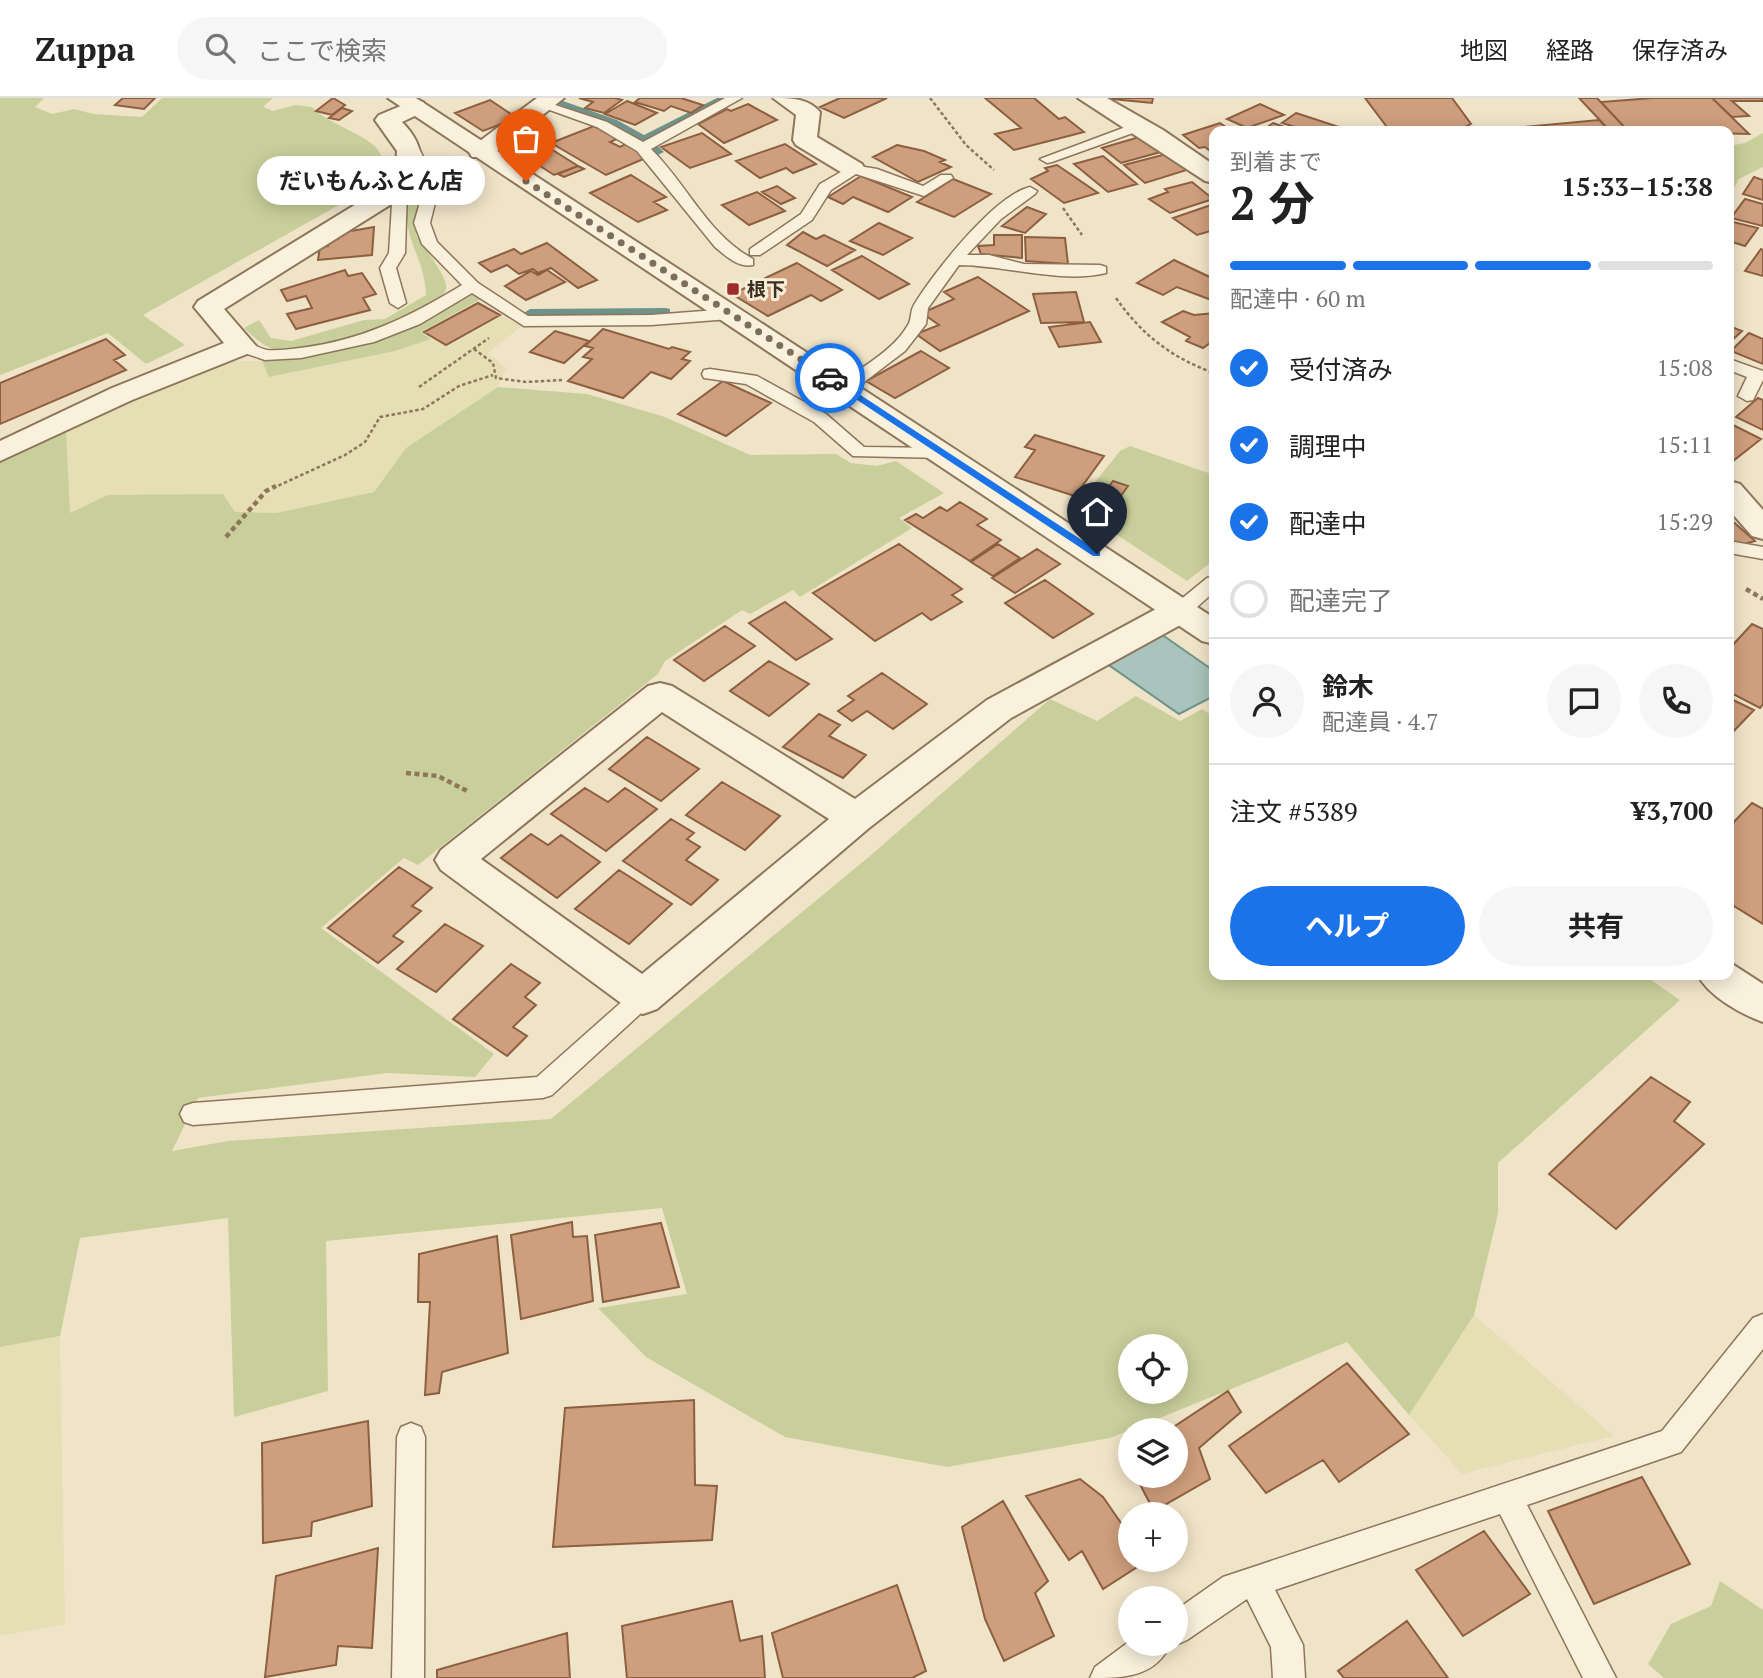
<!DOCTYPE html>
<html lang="ja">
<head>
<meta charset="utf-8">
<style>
	body { margin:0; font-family:"PT Serif","Noto Sans JP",serif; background:#f6f6f6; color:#222; height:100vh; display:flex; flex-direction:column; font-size:26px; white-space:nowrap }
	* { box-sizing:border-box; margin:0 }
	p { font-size:23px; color:#767676 }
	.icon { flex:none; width:38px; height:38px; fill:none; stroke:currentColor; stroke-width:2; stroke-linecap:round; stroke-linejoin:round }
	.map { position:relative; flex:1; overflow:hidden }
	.side { position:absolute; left:1209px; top:28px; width:525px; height:854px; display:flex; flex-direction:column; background:#fff; border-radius:14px; box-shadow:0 4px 18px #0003 }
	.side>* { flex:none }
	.buttons { position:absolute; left:1118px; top:1236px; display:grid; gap:14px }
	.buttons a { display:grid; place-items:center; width:70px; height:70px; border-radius:50%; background:#fff; box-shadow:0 4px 18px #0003; font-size:35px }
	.pin { position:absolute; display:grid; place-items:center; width:60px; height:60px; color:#fff; margin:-72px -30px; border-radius:50% 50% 50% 0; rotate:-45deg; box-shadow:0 0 7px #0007 }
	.pin .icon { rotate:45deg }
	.courier { position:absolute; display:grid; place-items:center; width:70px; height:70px; margin:-35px; border:5px solid #1a73e8; border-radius:50%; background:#fff; color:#222; box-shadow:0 2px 9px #0007 }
	.bubble { position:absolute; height:49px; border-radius:24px; background:#fff; box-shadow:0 4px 18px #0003; font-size:23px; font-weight:700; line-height:49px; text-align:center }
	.headline em { font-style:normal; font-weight:700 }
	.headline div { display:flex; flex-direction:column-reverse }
	.headline { display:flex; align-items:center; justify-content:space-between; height:119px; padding:0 21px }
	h1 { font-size:46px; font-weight:700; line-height:52px }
	.bar { display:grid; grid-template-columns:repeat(4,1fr); gap:10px 7px; align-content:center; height:84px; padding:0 21px }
	.bar i { height:9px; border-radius:5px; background:#e0e0e0 }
	.bar .selected { background:#1a73e8 }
	.bar p { grid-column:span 4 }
	.line { display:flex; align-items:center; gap:18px; padding:0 21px; border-top:2px solid #e0e0e0 }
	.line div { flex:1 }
	.round { display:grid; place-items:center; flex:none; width:74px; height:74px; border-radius:37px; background:#f6f6f6 }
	ol { padding:0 21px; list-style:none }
	li { display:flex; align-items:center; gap:21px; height:77px }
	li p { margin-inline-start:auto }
	li .icon { padding:7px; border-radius:50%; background:#1a73e8; color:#fff; stroke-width:4 }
	li:last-child { color:#767676 }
	li i { width:38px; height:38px; border:4px solid #e0e0e0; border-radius:50% }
	.action { display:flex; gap:14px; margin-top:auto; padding:14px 21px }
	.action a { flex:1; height:80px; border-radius:42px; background:#1a73e8; color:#fff; font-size:28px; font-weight:700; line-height:80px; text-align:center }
	.action a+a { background:#f6f6f6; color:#222 }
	header { display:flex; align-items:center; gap:42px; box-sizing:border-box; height:98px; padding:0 35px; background:#fff; border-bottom:2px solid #e0e0e0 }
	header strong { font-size:33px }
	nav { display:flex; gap:38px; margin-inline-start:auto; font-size:24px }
	.search { width:490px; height:63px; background:#f6f6f6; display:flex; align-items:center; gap:18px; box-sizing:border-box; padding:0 24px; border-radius:38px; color:#767676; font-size:26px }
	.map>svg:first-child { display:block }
	.farmland { fill:#e6deb5 }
	.green { fill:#c9cf9b; fill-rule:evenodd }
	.water { fill:#a9c4bc; stroke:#6f938a; stroke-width:2 }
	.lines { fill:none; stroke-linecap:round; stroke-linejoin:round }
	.stream { fill:#6f938a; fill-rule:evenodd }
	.building { fill:#cf9f7d; stroke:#8d5f41; stroke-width:2 }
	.service-casing { stroke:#8d765c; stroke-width:3 }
	.minor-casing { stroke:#8d765c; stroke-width:4 }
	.tertiary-casing { stroke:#8d765c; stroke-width:4 }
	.path-far1 { stroke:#8d765c; stroke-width:2.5; stroke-dasharray:3.5 2.5; stroke-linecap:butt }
	.path { stroke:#8d765c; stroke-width:4.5; stroke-dasharray:5 3.5; stroke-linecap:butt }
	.service { fill:#faf1dc; fill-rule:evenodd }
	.minor { fill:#faf1dc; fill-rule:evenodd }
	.tertiary { fill:#faf1dc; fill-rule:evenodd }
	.route { fill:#1a73e8 }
	.done { stroke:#7c6e5b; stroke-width:7; stroke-dasharray:0 12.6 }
	.poi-dot { fill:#9e2a2b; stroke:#f7eed8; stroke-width:2.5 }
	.labels { text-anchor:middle; stroke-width:6; stroke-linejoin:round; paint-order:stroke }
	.far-poi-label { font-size:19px; font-weight:bold; fill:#3d2e20; stroke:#f7eed8; text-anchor:start }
</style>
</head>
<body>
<header>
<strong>Zuppa</strong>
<div class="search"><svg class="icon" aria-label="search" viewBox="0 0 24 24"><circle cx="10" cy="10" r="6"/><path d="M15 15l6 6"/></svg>ここで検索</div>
<nav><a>地図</a><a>経路</a><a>保存済み</a></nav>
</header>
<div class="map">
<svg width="1763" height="1580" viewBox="0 0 1763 1580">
	<rect width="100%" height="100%" fill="#f0e4c8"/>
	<path class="farmland" d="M502,218L522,228L488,255L506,270L498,289L406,350L374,394L276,415H234L108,397L70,415L66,333L132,302L205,271L237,263H262L269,279L395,253L431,241L447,249Z
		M1474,1217L1614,1338L1462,1376L1409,1317Z
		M60,1238L65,1526L0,1538V1249Z"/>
	<path class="green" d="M0,0H44L35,9L52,16L74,11L93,16L142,19L162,0H273L263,9L273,13L295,7L312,9C328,27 374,38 381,57C385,66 378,76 378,85L143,217L185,247L146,266L108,235L0,277Z
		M1763,35V69L1739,81L1729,99V48L1745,45Z
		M416,79L422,81L416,137C423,148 449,180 446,191C438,222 304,258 274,251C262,248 253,238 244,230L259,222L271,240L291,243L364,222L385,221L426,197C425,152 391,134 416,79Z
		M468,194L481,201L421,234L431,241L395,253L269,279L262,263L343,250Z
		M498,289L587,296L665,319L750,357L836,356L851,365L877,368L896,363L944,395L899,420L912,430L800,499L793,492L750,516L742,512L665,563L658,576L418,767L404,760L321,830L494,956L475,979L387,975L198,1000L172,1053L228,1043L551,1021L870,758L1050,601L1097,623L1136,598L1180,623L1202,611L1214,619V877H1644L1680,902L1498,1065V1115L1474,1217L1409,1317L1347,1244L1110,1340L947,1369L785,1339L646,1259L598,1210L687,1196L662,1110L326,1143L328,1293L234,1319L228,1120L80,1140L60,1238L0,1249V365L66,333L70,415L108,397L223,396L235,414L276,415L374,394L406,350ZM1130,1248H1176V1293H1130Z
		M1130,348L1214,377V462L1187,483L1075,409L1120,353Z
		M1720,1483L1763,1512V1580H1664L1648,1566L1671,1526L1711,1508Z"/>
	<path class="water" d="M1161,536L1214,573V598L1179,616L1106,565Z"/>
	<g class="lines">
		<path class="stream" d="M717,0H730L651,42L664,54L658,57L621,33L558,6L563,3L617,22L644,37Z
			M666,210L670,211V217L530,219L524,215L530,211Z"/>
	</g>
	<path class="building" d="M123,0H155L144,11L115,7Z
		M333,0L345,7L332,17L316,13Z
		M579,0H615L622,2L604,15L585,10L593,4Z
		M640,0H681L703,7L691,15L671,8L664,13L635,4Z
		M840,0H887L844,20L820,9Z
		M985,0H1034L1059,21L1065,19L1084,34L1014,52L995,36L1021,30Z
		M1101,0H1153L1152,5Z
		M1365,0H1452L1471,26L1457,33H1390Z
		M1579,0H1597L1628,33H1610Z
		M1653,0H1712L1749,36L1628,33L1601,4Z
		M1712,0H1763V3H1732L1749,18L1732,19Z
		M490,2L517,20L483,33L455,15Z
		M627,3L657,15L635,27L605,16Z
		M748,6L777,22L724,45L698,26L727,11L731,13Z
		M1260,6L1284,17L1247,30L1227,21Z
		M342,10L352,13L339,22L329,20Z
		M1296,15L1348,32L1308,33L1282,25Z
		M1599,22L1610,33L1491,32Z
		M1220,25L1232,33H1214V56L1205,49L1199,50L1183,37Z
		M1273,25L1296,33H1262Z
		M594,28L617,41L610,44L620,49L626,46L648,59L606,77L551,45Z
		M702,35L731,56L690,70L661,49Z
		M1146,37L1168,52L1121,65L1102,50Z
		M532,39L578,68L554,77L509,48Z
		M785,46L816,66L793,75L786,70L760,80L736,63Z
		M897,47L924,53L945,62L940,64L951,69L918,84L873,59Z
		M1170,55L1193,70L1145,85L1124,67Z
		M1103,58L1137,86L1108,94L1074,66Z
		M1057,67L1098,95L1064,105L1031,81L1048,73L1045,70Z
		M578,68L584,71L564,79L558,76Z
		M631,77L666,99L654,104L667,112L638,124L590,95Z
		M861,78L912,99L888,114L853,99L843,106L828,99Z
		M1754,79L1763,82V102L1743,96Z
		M953,81L991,96L954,119L917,104Z
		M1192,84L1213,101L1170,115L1149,101L1168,94L1165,91Z
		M777,88L795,100L781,106L762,94Z
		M757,94L785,113L749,127L722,107Z
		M1745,101L1763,106V128L1731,120Z
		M1214,106V132L1197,137L1173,120Z
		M1027,109L1046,116L1025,135L1002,128Z
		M1729,123L1758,130L1745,148L1729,143Z
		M879,125L912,140L883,157L850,143Z
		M374,129L372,157L318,162L320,149L328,148V142L338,141L339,135Z
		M803,134L816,141L824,137L855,152L827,168L787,147Z
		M994,137H1022V160L981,156L978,148L994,147Z
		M1025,139L1065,140L1068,166L1026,163Z
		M547,145L597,182L578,190L551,170L538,175L533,171L519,176L507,167L491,174L479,165L514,151L521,156Z
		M1761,151L1763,152V178L1745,173Z
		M862,158L909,186L879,201L832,172Z
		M1174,162L1214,181V203L1177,189L1163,197L1137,185Z
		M797,165L842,192L821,203L811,197L768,218L732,196Z
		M345,172L348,178L362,175L376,196L363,200L370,212L296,231L287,216L312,210L306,198L287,203L281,192Z
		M547,172L565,184L526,202L505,188L531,173L538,177Z
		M978,179L1029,213L940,253L916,236L939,227L922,215L954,201L944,194Z
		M1076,194L1084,224L1041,225L1033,196Z
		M478,205L500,217L446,247L424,234Z
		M1183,213L1194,217L1214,215V242L1203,250L1186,243L1190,239L1162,224Z
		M1090,224L1101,244L1059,249L1049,229Z
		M1729,228L1742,233L1729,245Z
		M603,231L669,251L672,249L690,254L682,261L690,263L671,281L651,274L623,300L568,283L592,261L583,259L593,250L585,248Z
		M555,233L589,243L564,265L530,254Z
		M1749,235L1763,241V266L1731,253Z
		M106,241L125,257L114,262L126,272L0,326V285Z
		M921,253L949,270L895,300L866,283Z
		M723,283L771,305L726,338L678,316Z
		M1758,300L1763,302V332L1736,319Z
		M1729,325L1761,341L1733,363L1729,361Z
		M1035,337L1104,358L1075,398L1015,379L1035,352L1025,349Z
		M1113,383L1128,388L1117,403L1102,398Z
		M960,404L987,421L977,427L1001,442L970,463L905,422L916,416L923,420L940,409L947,413Z
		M1729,420L1755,443L1741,447L1729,444Z
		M899,446L962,491L952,497L962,504L931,522L922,515L875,543L813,495Z
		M998,446L1020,460L993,478L971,464Z
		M1037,451L1060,466L1015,495L992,480Z
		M1045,482L1093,516L1053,540L1005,505Z
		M785,504L832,541L796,562L749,525Z
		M1752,526L1763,531V606L1760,610L1729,594V551Z
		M725,528L755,548L704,583L674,562Z
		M769,563L809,586L769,618L730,593Z
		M882,575L927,606L893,631L867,613L852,623L838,613L854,602L848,598Z
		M1729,600L1754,612L1729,638Z
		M819,616L840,627L829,638L866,657L843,680L783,649Z
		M647,639L699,671L661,703L609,671Z
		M722,684L780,718L745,752L686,717Z
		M585,690L608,704L625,690L657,711L606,753L551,716Z
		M1752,705L1763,711V826L1729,805V729Z
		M671,721L694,735L687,741L700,749L686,762L718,782L691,807L623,763Z
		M531,736L548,747L561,737L600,764L557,800L501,760Z
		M399,769L432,790L412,808L421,813L393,838L403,844L378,865L328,830Z
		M619,772L672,806L629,846L575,811Z
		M445,826L483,848L436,894L397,871Z
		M511,866L540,885L525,899L536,907L513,929L527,938L507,958L453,921Z
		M1651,979L1690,1004L1674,1023L1704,1046L1616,1131L1549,1076Z
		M572,1124L573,1139L587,1138L593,1203L521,1221L511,1137Z
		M661,1125L679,1189L603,1204L595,1137Z
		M497,1138L508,1255L442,1274L439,1295L425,1297L430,1204H418L419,1156Z
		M1347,1265L1409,1336L1339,1384L1323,1362L1266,1395L1229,1348Z
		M1228,1293L1241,1314L1199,1350L1210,1381L1154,1413L1135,1377H1176V1332H1169Z
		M694,1302L695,1387L717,1388L712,1442L553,1449L565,1310Z
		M368,1323L372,1408L312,1424L311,1438L263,1445L262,1345Z
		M1642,1379L1690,1466L1594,1506L1548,1413Z
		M1080,1381L1103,1399L1130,1438V1461L1148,1462L1103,1491L1082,1453L1069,1462L1026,1398Z
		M1003,1403L1048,1483L1035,1495L1054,1538L1004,1563L985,1521L962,1429Z
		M1484,1433L1530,1496L1463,1538L1416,1472Z
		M378,1450L372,1550L338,1548L336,1567L265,1579L276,1478Z
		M897,1487L926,1573L912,1580H783L772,1535Z
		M732,1503L740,1543L762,1538L765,1580H627L622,1528Z
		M1407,1523L1448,1580H1344L1338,1573Z
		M567,1535L570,1580H437V1572Z"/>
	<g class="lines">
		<g class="service-casing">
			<path id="service" d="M725,0H742L651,51C687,86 707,136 753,161V167C738,170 726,158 715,149L637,53L597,29L536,7L543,3L607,24L643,44Z
				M1139,24L1144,25V31L1052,64L1047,65L1040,61Z
				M408,38L413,39L435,82L436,101L430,125L437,144L478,185L528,218L651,217L730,211L738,216L730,221L651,227L524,228L472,195L420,226L374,244L301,260L265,262L236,252V244C248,241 256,250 267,252C277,253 290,251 300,250C361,243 411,218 462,187L422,146L414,125L421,101L420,82L401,42Z
				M853,67L877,71L923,88L941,77H951L953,80L924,98L856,76L831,92L812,122L760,157H750V151L801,116L820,86Z
				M400,86L407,90L405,155L396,170L406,205L398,210L390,205L380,170L389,155L393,90Z
				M1030,89L1037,93L1035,96L1001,121L967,157H989L1024,166L1100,167L1106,169V175C1061,186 1004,167 959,167L928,210L926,226L905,253L851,294H839L836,290L839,286C862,269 894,252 908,227C912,221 910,213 914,207C933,175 995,97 1030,89Z
				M1729,261L1763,273V282L1753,302L1747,303L1738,298L1747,279L1729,272Z
				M710,271L757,278L826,316L864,349L944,350L953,355L944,360L853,358L814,324L746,286L704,280L702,276L704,272Z
				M1729,443L1763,449V461L1729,455Z
				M1214,478V494L1188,517H1174L1171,512L1174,507L1207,480Z
				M643,889L651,892L655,899L651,906L552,997L543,1000L193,1027L184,1024L180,1016L184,1008L193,1005L537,979L635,892Z
				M1763,1216V1251L1681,1354L1527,1407L1616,1580H1583L1500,1416L1275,1492L1303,1547L1305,1580H1273L1271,1549L1247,1501L1187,1542L1176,1547L1173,1545H1176V1512L1223,1479L1662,1333L1753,1220Z
				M411,1325L421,1329L425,1339L424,1580H392L397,1339L401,1329Z
				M1130,1543L1171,1545C1156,1580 1122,1580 1090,1580L1095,1569Z"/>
		</g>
		<g class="minor-casing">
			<path id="minor" d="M537,0H564L490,59H472L469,54L472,49Z
				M773,0C791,0 808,0 820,14L817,39L862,66L865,71L862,76H844L796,47L793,42L796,17Z
				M1078,0H1107L1163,32L1214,67V85L1205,83Z
				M415,2L423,4L427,9L423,14L402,24C424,46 427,69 409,95L224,211L256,248L252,254L132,302L0,363V343L112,290L224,245L194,209L198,203L389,86L396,68L397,53L375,22L379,17Z
				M1729,383L1740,386L1763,412V441L1752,438L1729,412Z
				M1181,501L1193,504L1198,512L1193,520L1011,620L869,730L657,911L643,916L629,911L441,772L435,762L441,752L648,588L660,585L672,588L855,701L987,602L1169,504ZM662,614L829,721L642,876L481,761Z"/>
		</g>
		<g class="tertiary-casing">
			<path id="tertiary" d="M388,0H416L1214,520V546L1202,543Z
				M1729,864L1763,886V924C1741,916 1708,898 1698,877H1729Z"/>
		</g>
		<path class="path-far1" d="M930,0L966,47L994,72
			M1063,110L1082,137
			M1116,200C1142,237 1172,260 1214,275
			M474,251L493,265L496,280L526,284L562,282
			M419,289L489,240
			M273,390L345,357L365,344L380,319L423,311L459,288L493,277"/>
		<path class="path" d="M226,439L266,393L276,388
			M1746,491L1763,501
			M406,675L438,678L467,693"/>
		<use href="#service" class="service"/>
		<use href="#minor" class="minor"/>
		<use href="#tertiary" class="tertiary"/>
	</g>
	<path class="route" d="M830,277L1100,454V458H1093L827,282Z"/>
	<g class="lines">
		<path class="done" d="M526,83L830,280"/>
	</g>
	<rect class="poi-dot" x="726" y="184" width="14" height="14" rx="3.5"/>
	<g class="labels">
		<g class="far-poi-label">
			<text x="747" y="198">根下</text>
		</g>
	</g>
</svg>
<div class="buttons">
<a><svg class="icon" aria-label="locate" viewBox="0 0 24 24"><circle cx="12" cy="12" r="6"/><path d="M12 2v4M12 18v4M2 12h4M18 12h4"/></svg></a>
<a><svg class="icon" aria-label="layers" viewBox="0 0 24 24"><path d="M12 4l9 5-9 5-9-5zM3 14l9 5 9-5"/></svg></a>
<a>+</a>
<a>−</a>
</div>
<div class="pin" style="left:526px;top:83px;background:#ea580c"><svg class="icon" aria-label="bag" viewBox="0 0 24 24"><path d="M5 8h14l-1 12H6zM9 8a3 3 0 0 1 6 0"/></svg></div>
<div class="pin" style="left:1097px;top:456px;background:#1f2937"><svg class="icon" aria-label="home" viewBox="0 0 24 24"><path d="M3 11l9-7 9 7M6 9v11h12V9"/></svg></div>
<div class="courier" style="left:830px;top:280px"><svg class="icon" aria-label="car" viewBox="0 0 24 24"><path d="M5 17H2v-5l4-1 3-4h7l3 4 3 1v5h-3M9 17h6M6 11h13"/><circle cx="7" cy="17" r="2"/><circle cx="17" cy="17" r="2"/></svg></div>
<div class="bubble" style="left:257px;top:58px;width:228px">だいもんふとん店</div>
<section class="side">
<div class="headline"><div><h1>2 分</h1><p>到着まで</p></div><em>15:33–15:38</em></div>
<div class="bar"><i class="selected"></i><i class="selected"></i><i class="selected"></i><i></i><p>配達中 · 60 m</p></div>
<ol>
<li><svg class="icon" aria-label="check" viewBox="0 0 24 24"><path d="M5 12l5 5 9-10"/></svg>受付済み<p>15:08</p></li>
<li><svg class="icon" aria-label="check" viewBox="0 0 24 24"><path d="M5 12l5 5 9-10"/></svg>調理中<p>15:11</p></li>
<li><svg class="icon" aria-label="check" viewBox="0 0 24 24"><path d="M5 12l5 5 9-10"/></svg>配達中<p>15:29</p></li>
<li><i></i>配達完了</li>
</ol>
<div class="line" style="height:126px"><a class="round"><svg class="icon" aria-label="person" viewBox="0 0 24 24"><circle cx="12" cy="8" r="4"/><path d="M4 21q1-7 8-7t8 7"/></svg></a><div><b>鈴木</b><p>配達員 · 4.7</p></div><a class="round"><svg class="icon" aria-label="chat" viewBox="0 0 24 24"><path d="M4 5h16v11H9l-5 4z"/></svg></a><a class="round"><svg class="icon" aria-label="phone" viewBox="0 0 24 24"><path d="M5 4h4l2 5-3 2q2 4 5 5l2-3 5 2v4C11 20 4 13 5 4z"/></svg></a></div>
<div class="line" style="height:91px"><div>注文 #5389</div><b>¥3,700</b></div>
<div class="action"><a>ヘルプ</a><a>共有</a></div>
</section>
</div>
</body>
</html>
